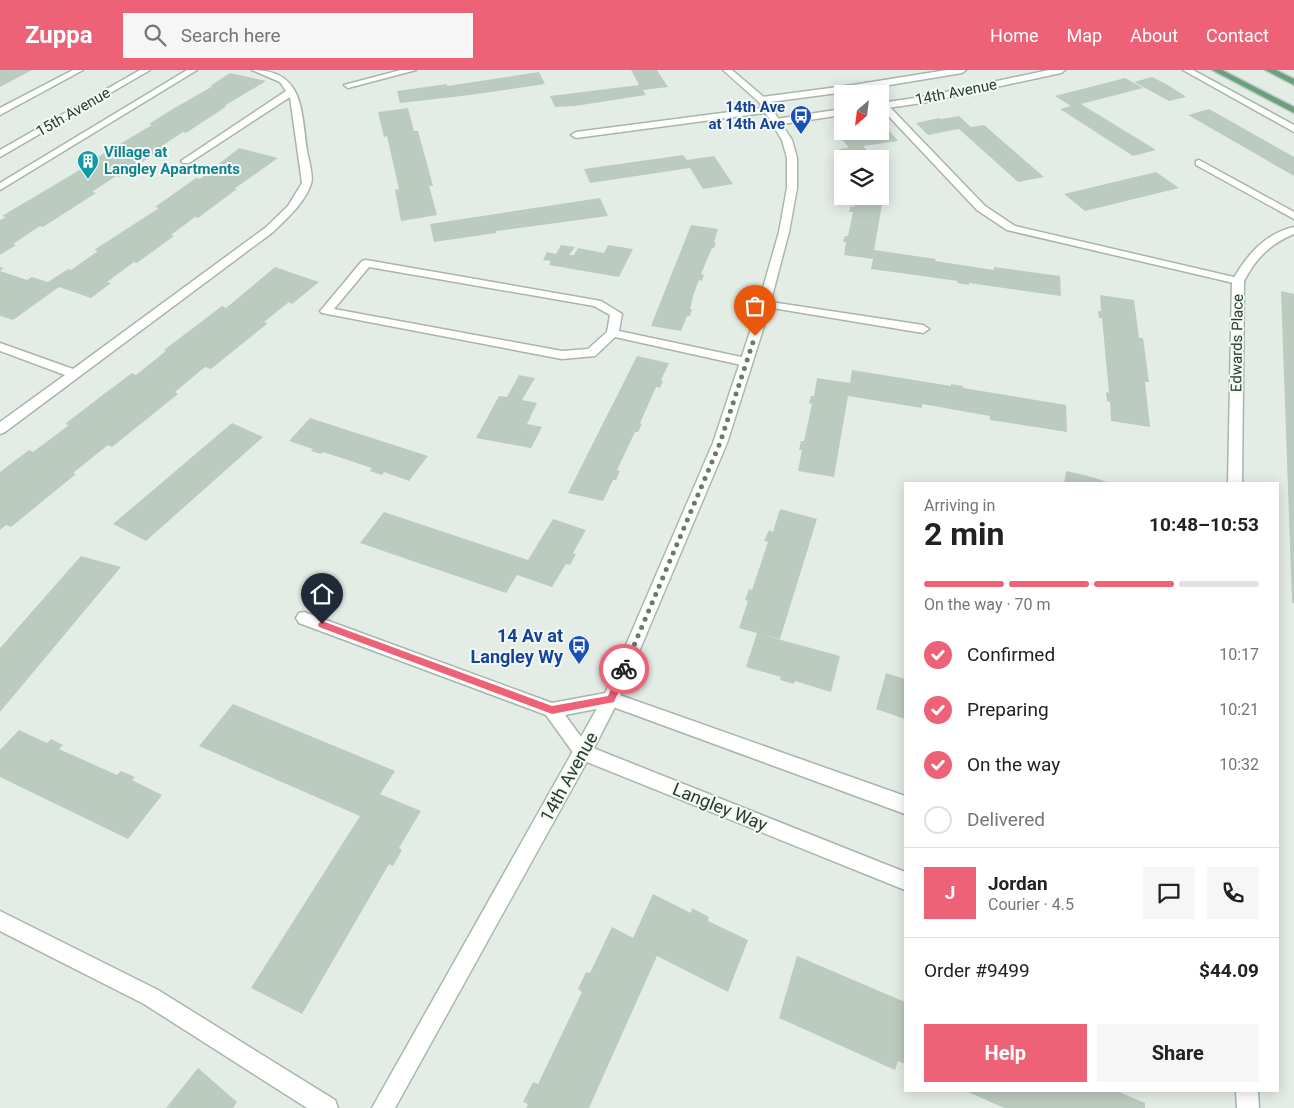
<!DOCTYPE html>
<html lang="en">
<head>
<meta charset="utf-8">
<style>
	body { margin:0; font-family:Roboto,sans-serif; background:#f6f6f6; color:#222; height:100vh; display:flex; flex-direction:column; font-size:19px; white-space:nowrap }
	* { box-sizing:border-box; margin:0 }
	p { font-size:16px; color:#767676 }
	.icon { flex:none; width:28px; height:28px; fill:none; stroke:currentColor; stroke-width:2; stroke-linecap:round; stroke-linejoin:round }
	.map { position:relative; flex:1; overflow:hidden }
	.details { position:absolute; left:904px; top:412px; width:375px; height:610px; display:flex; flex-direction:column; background:#fff; border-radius:0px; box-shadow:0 2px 12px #0003 }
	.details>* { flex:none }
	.needle { width:32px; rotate:208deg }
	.tools { position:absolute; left:834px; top:15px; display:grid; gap:10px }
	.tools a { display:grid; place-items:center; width:55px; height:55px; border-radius:0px; background:#fff; box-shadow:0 2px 12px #0003; font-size:25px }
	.pin { position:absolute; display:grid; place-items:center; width:42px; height:42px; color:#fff; margin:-51px -21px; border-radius:50% 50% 50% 0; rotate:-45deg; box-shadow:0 0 5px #0007 }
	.pin .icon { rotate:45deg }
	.courier { position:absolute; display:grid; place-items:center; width:50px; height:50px; margin:-25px; border:4px solid #ed6277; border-radius:50%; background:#fff; color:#222; box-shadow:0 1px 6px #0007 }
	.headline em { font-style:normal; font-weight:700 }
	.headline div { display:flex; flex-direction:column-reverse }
	.headline { display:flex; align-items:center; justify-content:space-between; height:85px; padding:0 20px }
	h1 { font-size:32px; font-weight:700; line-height:38px }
	.bar { display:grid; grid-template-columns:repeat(4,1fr); gap:8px 5px; align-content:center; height:60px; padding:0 20px }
	.bar i { height:6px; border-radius:4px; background:#e0e0e0 }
	.bar .active { background:#ed6277 }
	.bar p { grid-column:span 4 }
	.line { display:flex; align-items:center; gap:12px; padding:0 20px; border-top:1px solid #e0e0e0 }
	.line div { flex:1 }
	.round { display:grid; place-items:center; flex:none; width:52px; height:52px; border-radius:0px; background:#f6f6f6 }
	ol { padding:0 20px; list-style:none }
	li { display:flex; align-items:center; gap:15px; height:55px }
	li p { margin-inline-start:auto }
	li .icon { padding:5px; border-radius:50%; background:#ed6277; color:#fff; stroke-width:4 }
	li:last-child { color:#767676 }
	li i { width:28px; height:28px; border:2px solid #e0e0e0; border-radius:50% }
	.primary-button { display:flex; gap:10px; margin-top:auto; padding:10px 20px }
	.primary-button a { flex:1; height:58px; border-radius:0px; background:#ed6277; color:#fff; font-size:20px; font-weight:700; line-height:58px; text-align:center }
	.primary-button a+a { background:#f6f6f6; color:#222 }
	header { display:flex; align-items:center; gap:30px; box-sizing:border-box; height:70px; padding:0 25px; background:#ed6277; color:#fff }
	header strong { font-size:24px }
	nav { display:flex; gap:28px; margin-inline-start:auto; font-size:18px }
	.search { width:350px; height:45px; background:#f6f6f6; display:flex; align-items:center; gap:12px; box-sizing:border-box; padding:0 18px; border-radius:0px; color:#767676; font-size:19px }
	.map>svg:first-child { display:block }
	.building { fill:#bccbc0 }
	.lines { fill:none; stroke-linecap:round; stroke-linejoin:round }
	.lane-casing { stroke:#a7b5aa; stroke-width:3 }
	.street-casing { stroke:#a7b5aa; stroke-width:3 }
	.secondary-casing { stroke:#a6bbac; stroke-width:3 }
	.primary-casing { stroke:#c2c9c4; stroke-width:3 }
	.lane { fill:#fff; fill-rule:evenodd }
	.street { fill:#fff; fill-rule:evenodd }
	.secondary { fill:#fff; fill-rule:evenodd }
	.primary { fill:#6aa17d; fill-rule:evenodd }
	.route { fill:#ed6277 }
	.done { stroke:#677b6d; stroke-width:5; stroke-dasharray:0 9 }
	.labels { text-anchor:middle; stroke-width:4; stroke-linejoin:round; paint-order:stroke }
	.far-street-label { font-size:15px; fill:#243e2d; stroke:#f5f9f5 }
	.far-transit-label { font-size:15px; font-weight:bold; fill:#164399; stroke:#f5f9f5; text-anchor:end }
	.far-culture-label { font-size:15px; font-weight:bold; fill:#0d838f; stroke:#f5f9f5; text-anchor:start }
	.transit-label { font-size:18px; font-weight:bold; fill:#164399; stroke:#f5f9f5; text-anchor:end }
	.street-label { font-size:18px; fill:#243e2d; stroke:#f5f9f5 }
</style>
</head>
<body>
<header>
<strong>Zuppa</strong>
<div class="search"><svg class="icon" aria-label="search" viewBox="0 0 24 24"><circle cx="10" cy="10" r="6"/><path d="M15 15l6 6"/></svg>Search here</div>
<nav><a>Home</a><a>Map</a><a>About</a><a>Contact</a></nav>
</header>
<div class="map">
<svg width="1294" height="1038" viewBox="0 0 1294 1038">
	<rect width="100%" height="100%" fill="#e4ede5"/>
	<path class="building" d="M0,0H32L0,17Z
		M631,0H657L668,17L643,20L646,25L575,36L555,37L550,26L639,15Z
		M539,2L545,14L470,25L400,33L397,21L447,14V16Z
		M230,3L266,11L224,36H227L186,63L183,62L162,76L165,77L119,107L116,106L92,122L96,123L43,157L40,156L13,174L16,175L0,185V150L6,147L2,146L83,98L81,97L152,55L149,54L171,40L213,16H210Z
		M1152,7L1168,15L1186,27L1169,31L1134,12Z
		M1125,8L1143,18L1081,34L1156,80L1133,86L1060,39L1071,36L1055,26Z
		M408,38L414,61H418L433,116H429L437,145L401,151L395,120L399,119L387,66L384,67L378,42Z
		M1209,39L1294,87V106L1188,45Z
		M959,46L971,57L984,55L1044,107L1018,112L959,59L928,65L916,53L939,48L941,49Z
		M886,57L898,71L863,76L874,89H848L839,79L849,78L838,64L880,61V58Z
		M239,78L278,88L234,119H237L198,148L195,147L171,165L174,166L137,193L134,192L107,212L111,213L91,228L59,217L13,250L0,246V197L4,198L0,201L27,210L32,207L48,212L68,199L71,200L98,181L94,180L159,138L155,137L196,108L200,109Z
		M683,85L687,90L714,86L733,114L703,119L690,98L590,113L584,99Z
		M1156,102L1179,118L1085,141L1064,124Z
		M856,126L883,129L874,180L936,189L935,191L994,200V197L1060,206L1061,226L969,213V215L957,213L958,211L871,199L873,189L844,185L846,172H843L845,166H848L853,142H849L851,136L854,137Z
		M600,128L608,146L496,161V163L434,172L430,154Z
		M691,155L718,159L714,172H716L714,178H712L701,204L704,205L702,211L699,210L694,223L690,239H692L690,246H687L681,261L651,256Z
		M561,175L575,177L569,185H574L578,178L604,183L608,175L633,179L619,207L549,195L551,191L543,190L547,182L556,184Z
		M275,197L319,212L292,234L289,232L264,252L268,253L211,299L205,297L175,322L178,324L112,377L108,375L73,403L76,404L11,457L6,455L0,460V402L29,380L33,382L69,355L65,354L100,327L132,303L136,305L166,281L164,280L222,236L226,238Z
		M1281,221L1294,224V533H1292Z
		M1100,225L1134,230L1139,268H1143L1149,312H1145L1150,357L1111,351L1110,332L1107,331L1106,322L1109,323L1102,248H1099L1098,241H1101Z
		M637,286L669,293L661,310L663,311L660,318L656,317L640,353L642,354L638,362H635L617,400L620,401L616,410H613L603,431L568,423Z
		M852,300L951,316V314L963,316V318L1066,335L1067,362L990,350V346L922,334V338L848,326L834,407L798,401L802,380H799L801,371H804L812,334L809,333L811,326H814L817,308L850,313Z
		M519,305L535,308L522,330L537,333L527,354L542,357L531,378L476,368L499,326L507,327Z
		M310,348L428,386L409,411L384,402L382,405L370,401L372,398L323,382L321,384L311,381L313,379L289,371Z
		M232,353L263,367L146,471L113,454Z
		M1066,401L1088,406L1114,414H1064Z
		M780,439L817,449L780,569L759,564L840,586L831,622L795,611L794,614L780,610L781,607L746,597L757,563L739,558L748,531L745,530L749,519L752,520L768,472L764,471L769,460L773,462Z
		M384,442L528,490L553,449L586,460L573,483L576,484L570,495L566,494L552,517L517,505L506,523L360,473Z
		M81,486L121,497L0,642V578Z
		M886,603L905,609V649L876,639Z
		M233,634L395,701L380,724L421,741L399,778L402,780L393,796L389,794L302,944L251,918L360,746L199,676Z
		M19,660L47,673L51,669L63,675L59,679L117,705L121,701L135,707L132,710L162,725L128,769L0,707V680Z
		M653,824L691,843L692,838L709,847L708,851L748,870L728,922L657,886L589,1038H526L528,1034L523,1032L533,1012L538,1014L582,922L578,919L586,902L590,903L612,857L633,868Z
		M797,886L905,932V994L898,991L895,1000L779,948Z
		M198,998L237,1032L233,1038H166Z
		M966,1021H1117L1145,1033V1038H1004Z"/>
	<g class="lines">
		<g class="lane-casing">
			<path id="lane" d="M73,0H83L0,45V38Z
				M187,0H197L0,120V113Z
				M252,0C304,0 301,40 307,80C308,89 314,106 311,114C304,134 287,148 273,162L5,362L0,364V352L65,305L0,281V273L73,299L265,158L288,136L302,113L290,27L189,93H183L181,91L286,21L280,12Z
				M401,0H416L348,18L344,15Z
				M1183,0H1193L1294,55V62Z
				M865,13L868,14L876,24H867L861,16Z
				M880,29L883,30L985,136L1015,156L1238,208L1244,211L1238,214L1007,160L977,140L880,37Z
				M768,37L772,40L771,42L576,68L571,65L576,62Z
				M1199,90L1294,142V149L1196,95V91Z
				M366,190L601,231L622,244L619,261L746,288L752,292L746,296L615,267L595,286L562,289L322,243L320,241L322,239L362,191ZM369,197L594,236L610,245L607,262L588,279L562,281L334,239Z
				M764,231L923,255L929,259L923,263L760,236L758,234Z
				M304,542L552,633L611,622L617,624L619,629L617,634L611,636L565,645L592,682L589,688L583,690L577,688L546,645L299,553L296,548L299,543Z
				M0,841L158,920L335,1030L338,1038H307L144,934L0,861Z"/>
		</g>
		<g class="street-casing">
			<path id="street" d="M140,0H150L0,87V80Z
				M947,0H966L962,3L853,21L762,33L758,30L762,27L853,15Z
				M1049,0H1065L1061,3L922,33L880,39V33L922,27Z
				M842,39V45L776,55L771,52L776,49Z
				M1294,157V164C1270,174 1256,188 1244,211L1242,414H1228L1232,211C1247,185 1264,164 1294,157Z
				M611,622L905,726V744L605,634L603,629L605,624Z
				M583,674L905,802V820L577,688L574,682L577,676Z
				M1236,1021H1258L1259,1038H1237Z"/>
		</g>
		<g class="secondary-casing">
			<path id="secondary" d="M723,0H732L765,28L792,70L797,88V118L789,162L765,253L727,373L619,629L589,688L395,1038H372L604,626L713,373L753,253L779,162L787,118V88L782,70L759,32Z"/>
		</g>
		<g class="primary-casing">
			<path id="primary" d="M1212,0H1222L1294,37V43Z
				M1265,0H1276L1294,9V15Z"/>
		</g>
		<use href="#lane" class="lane"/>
		<use href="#street" class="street"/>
		<use href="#secondary" class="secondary"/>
		<use href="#primary" class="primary"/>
	</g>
	<path class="route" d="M322,551L552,636L608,626L621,596L624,595L629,599L614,632L552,644L319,557L318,554Z"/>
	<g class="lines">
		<path class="done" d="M624,599L720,373L755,266"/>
	</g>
	<defs>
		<g id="bus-pin" transform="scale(1.125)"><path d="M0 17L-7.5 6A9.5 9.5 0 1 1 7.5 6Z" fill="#1a4fb4" stroke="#f5f9f5"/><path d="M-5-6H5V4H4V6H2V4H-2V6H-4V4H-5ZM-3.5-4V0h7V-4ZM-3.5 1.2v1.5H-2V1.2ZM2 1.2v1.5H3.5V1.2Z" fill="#fff"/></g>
		<g id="building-pin" transform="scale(1.125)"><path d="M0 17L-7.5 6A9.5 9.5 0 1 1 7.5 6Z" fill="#0f9aa8" stroke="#f5f9f5"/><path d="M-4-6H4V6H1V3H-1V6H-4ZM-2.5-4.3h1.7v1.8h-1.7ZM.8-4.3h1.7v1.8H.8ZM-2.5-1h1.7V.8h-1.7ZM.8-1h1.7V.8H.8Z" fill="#fff"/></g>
	</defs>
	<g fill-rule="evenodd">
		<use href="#bus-pin" x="801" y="46"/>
		<use href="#building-pin" x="88" y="91"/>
		<use href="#bus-pin" x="579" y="576"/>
	</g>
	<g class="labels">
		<g class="far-street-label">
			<text transform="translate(956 22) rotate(-11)" y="5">14th Avenue</text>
			<text transform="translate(73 42) rotate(-30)" y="5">15th Avenue</text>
			<text transform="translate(1237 273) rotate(-89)" y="5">Edwards Place</text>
		</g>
		<g class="far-transit-label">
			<text x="785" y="42">14th Ave<tspan x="785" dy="17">at 14th Ave</tspan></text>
		</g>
		<g class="far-culture-label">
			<text x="104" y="87">Village at<tspan x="104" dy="17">Langley Apartments</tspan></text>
		</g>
		<g class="transit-label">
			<text x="563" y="572">14 Av at<tspan x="563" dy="21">Langley Wy</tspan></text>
		</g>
		<g class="street-label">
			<text transform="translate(569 707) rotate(-61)" y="6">14th Avenue</text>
			<text transform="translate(720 737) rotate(22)" y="6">Langley Way</text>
		</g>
	</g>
</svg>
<div class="tools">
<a><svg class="needle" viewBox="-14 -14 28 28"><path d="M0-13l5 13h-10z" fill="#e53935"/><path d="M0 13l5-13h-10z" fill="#767676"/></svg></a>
<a><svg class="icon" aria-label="layers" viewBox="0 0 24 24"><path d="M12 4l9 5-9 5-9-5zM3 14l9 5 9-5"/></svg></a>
</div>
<div class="pin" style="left:755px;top:266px;background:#ea580c"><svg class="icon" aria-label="bag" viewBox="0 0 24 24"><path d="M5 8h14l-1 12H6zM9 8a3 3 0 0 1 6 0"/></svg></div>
<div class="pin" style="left:322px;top:554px;background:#1f2937"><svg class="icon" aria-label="home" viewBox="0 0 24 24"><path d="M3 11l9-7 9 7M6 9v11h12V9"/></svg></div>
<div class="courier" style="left:624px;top:599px"><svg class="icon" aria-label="bike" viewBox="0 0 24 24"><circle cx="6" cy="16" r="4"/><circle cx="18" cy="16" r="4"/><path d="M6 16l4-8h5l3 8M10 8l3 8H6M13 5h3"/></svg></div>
<section class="details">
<div class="headline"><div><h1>2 min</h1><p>Arriving in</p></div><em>10:48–10:53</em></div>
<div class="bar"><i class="active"></i><i class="active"></i><i class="active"></i><i></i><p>On the way · 70 m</p></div>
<ol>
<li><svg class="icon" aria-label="check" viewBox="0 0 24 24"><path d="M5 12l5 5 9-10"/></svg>Confirmed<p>10:17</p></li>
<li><svg class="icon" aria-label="check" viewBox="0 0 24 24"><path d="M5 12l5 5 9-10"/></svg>Preparing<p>10:21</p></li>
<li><svg class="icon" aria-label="check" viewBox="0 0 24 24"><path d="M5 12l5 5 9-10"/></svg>On the way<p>10:32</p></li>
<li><i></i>Delivered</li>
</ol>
<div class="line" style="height:90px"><b class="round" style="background:#ed6277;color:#fff">J</b><div><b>Jordan</b><p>Courier · 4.5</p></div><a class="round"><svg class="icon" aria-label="chat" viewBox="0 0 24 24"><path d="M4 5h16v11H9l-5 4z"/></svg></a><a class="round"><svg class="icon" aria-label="phone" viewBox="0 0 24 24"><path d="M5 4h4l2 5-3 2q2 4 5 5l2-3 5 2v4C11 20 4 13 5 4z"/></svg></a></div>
<div class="line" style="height:65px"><div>Order #9499</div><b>$44.09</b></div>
<div class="primary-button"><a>Help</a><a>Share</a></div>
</section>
</div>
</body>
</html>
